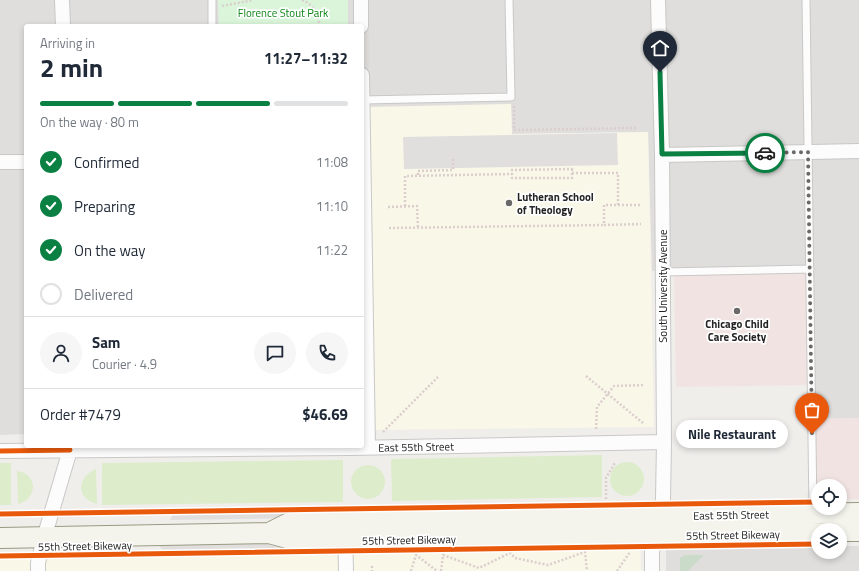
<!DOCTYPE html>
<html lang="en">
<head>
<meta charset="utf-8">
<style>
	body { margin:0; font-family:"Titillium Web",sans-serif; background:#f6f6f7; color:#1f2937; height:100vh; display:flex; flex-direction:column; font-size:15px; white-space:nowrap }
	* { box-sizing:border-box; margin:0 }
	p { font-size:13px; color:#747a83 }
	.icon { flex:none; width:22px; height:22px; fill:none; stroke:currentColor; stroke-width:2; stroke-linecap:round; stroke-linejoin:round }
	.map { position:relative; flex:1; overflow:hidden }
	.sheet { position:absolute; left:24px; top:24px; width:340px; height:424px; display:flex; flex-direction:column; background:#fff; border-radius:4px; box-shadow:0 2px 6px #0003 }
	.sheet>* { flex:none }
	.fabs { position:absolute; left:811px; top:479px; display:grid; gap:8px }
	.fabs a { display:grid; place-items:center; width:36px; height:36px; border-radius:50%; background:#fff; box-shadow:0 2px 6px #0003; font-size:20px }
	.pin { position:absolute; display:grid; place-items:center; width:34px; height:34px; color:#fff; margin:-41px -17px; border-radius:50% 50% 50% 0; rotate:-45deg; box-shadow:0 0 4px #0007 }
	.pin .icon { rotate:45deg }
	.courier { position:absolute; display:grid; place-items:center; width:40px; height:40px; margin:-20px; border:3px solid #0b8043; border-radius:50%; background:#fff; color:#222; box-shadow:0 1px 5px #0007 }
	.bubble { position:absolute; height:28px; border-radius:14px; background:#fff; box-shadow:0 2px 6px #0003; font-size:13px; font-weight:700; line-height:28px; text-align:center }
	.head em { font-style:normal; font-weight:700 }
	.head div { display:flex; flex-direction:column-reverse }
	.head { display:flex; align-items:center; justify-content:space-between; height:68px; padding:0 16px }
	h1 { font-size:26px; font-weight:700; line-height:30px }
	.bar { display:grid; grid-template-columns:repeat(4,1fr); gap:6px 4px; align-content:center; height:48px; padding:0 16px }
	.bar i { height:5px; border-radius:3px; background:#e0e1e3 }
	.bar .active { background:#0b8043 }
	.bar p { grid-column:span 4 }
	.line { display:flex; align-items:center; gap:10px; padding:0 16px; border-top:1px solid #e0e1e3 }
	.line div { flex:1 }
	.round { display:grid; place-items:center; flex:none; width:42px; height:42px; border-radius:21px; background:#f6f6f7 }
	ol { padding:0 16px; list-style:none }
	li { display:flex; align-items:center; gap:12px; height:44px }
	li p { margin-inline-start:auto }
	li .icon { padding:4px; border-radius:50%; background:#0b8043; color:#fff; stroke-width:4 }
	li:last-child { color:#747a83 }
	li i { width:22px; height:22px; border:2px solid #e0e1e3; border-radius:50% }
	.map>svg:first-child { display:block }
	.residential { fill:#dfdedc }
	.commercial { fill:#f1e3e1 }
	.education { fill:#f8f7e8 }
	.grass { fill:#ddeccb }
	.cemetery { fill:#cadbca }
	.park { fill:#daf5da }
	.parking { fill:#e0dfde }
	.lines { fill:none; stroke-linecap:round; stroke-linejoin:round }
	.lane-casing { stroke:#c9c8c7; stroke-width:9 }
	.street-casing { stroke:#c9c8c7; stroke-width:16 }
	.secondary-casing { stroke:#999a82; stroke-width:22 }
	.path { stroke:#dccecd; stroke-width:2.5; stroke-dasharray:2 2; stroke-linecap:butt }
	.lane { stroke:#fdfcfc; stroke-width:7 }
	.street { stroke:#fdfcfc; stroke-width:14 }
	.secondary { stroke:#f4f4ed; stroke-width:20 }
	.cycleway-casing { stroke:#fff; stroke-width:8 }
	.cycleway { stroke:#e8590c; stroke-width:5 }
	.done { stroke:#6a6968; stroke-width:4; stroke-dasharray:0 7.2 }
	.route { stroke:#0b8043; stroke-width:5 }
	.poi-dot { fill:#6a6968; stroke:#fff; stroke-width:1.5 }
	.labels { text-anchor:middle; stroke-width:3.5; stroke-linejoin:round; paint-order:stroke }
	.park-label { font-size:11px; fill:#0c8416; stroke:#fff }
	.poi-label { font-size:11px; font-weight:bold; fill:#222; stroke:#fff; text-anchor:start }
	.street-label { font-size:11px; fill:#222; stroke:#fff }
</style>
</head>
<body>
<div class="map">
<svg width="859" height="571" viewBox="0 0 859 571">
	<rect width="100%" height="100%" fill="#f0eeeb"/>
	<path class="residential" d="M0,0H859V418L812,419L810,269L652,271L648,132L512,134L511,104L362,430V26H26V434L0,435Z
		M818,546V552H840V546H859V571H666V548Z"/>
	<path class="commercial" d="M810,269L812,385L676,387L674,271Z
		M859,418V499L840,500V486H818V500H813L812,419Z"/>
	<path class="education" d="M511,104L512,134L648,132L654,427L371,430L366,107Z
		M640,548L641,571H0V559Z"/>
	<path class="grass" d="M602,455V497L392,501L391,459Z
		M343,460V502L102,505V463Z
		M610 479a17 17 0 1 1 34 0a17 17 0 1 1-34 0Z
		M0,463H11V505H0Z
		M351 482a17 17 0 1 1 34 0a17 17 0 1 1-34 0Z
		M96,469L97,504C75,498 77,477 96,469Z
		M17,471C38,473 38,499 18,504Z"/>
	<path class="cemetery" d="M685,555H704L688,571H680V558Z"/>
	<path class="park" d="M218,0H348V26H219Z"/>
	<path class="parking" d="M617,133L618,165L404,169L403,137Z
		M306,513V518L170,520L173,515Z
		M287,542L286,549L164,551L158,545Z
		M831,564H859V571H831Z"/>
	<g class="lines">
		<g class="lane-casing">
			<path id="lane" d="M212,0V26
				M806,0L813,512
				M362,100L511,97L509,0
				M663,272L810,269"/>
		</g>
		<g class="street-casing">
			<path id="street" d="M62,0L63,26
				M361,0V26
				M362,75L368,447
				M662,155L859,151
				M0,162H26
				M0,451L350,448L664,442
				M345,529L346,571
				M38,571V563L44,538L70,450V446
				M652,571V552L663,499L664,442L662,155L658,0"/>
		</g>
		<g class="secondary-casing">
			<path id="secondary" d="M840,531H859
				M269,533L289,523L660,516L859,513
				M0,538L269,533L291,539L818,531"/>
		</g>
		<path class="path" d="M302,0C314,4 317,15 320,26
			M222,6L253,0
			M514,106V130L638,128
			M572,169V178H512V170Z
			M572,173H618V205
			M418,175V171L453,170V157
			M640,205H604V225L641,224
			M405,206V176L512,174
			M388,207L417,206L418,228
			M389,228L604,225
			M586,376L643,423
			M596,429L597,407L614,386L645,385
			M383,432L438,377
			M606,499V478L615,463
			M372,566V571
			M411,571L416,555L437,571
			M441,571L443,555L479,568L510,553L515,558L548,565L585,552L587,571
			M617,571L630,552"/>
		<use href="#lane" class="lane"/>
		<use href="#street" class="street"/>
		<use href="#secondary" class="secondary"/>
		<g class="cycleway-casing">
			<path id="cycleway" d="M0,451L70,450
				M0,514L818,502
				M0,556L818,544"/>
		</g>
		<use href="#cycleway" class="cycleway"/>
	</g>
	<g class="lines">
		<path class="done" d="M765,153L808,152L812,434"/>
		<path class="route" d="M660,72L662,154L765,153"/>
	</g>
	<g class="poi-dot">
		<circle cx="509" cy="203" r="4"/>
		<circle cx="737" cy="311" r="4"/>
	</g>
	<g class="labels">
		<g class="park-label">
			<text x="283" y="17">Florence Stout Park</text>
		</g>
		<g class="poi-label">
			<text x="517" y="201">Lutheran School<tspan x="517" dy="13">of Theology</tspan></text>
			<text x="737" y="328" text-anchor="middle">Chicago Child<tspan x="737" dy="13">Care Society</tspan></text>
		</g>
		<g class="street-label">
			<text transform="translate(663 286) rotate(-90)" y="4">South University Avenue</text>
			<text transform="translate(416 447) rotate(-1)" y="4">East 55th Street</text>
			<text transform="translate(731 515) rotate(-1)" y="4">East 55th Street</text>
			<text transform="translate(733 535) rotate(-1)" y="4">55th Street Bikeway</text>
			<text transform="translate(409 540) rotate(-1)" y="4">55th Street Bikeway</text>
			<text transform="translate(85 546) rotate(-1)" y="4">55th Street Bikeway</text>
		</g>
	</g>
</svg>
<div class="fabs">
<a><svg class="icon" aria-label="locate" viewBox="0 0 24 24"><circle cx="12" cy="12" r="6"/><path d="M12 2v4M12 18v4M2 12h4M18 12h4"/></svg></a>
<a><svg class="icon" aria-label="layers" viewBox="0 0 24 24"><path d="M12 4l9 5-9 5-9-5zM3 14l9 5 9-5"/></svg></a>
</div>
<div class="pin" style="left:812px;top:434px;background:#ea580c"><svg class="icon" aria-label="bag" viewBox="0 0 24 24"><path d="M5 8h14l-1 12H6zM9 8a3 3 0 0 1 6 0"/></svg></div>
<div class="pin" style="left:660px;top:72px;background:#1f2937"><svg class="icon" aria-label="home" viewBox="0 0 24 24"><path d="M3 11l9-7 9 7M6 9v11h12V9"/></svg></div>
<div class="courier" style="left:765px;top:153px"><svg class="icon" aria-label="car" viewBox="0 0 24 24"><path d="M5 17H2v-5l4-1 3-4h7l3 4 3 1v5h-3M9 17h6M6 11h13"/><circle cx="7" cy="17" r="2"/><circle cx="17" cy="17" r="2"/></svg></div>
<div class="bubble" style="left:676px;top:420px;width:112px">Nile Restaurant</div>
<section class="sheet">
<div class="head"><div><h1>2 min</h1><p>Arriving in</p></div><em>11:27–11:32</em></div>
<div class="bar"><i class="active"></i><i class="active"></i><i class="active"></i><i></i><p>On the way · 80 m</p></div>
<ol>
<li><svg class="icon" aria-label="check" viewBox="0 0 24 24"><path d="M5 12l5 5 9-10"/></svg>Confirmed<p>11:08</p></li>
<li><svg class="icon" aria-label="check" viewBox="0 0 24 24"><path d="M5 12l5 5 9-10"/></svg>Preparing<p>11:10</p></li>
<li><svg class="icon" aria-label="check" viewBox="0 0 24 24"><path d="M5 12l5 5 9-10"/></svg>On the way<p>11:22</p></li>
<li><i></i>Delivered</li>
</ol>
<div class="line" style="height:72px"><a class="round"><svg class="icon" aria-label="person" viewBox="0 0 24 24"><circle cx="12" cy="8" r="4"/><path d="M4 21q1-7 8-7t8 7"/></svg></a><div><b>Sam</b><p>Courier · 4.9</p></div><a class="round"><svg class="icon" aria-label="chat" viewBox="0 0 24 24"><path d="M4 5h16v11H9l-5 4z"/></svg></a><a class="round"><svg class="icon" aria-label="phone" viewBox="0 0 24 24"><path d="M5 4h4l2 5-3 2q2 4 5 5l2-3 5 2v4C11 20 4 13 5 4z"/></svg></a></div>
<div class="line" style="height:52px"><div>Order #7479</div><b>$46.69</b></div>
</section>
</div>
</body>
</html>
